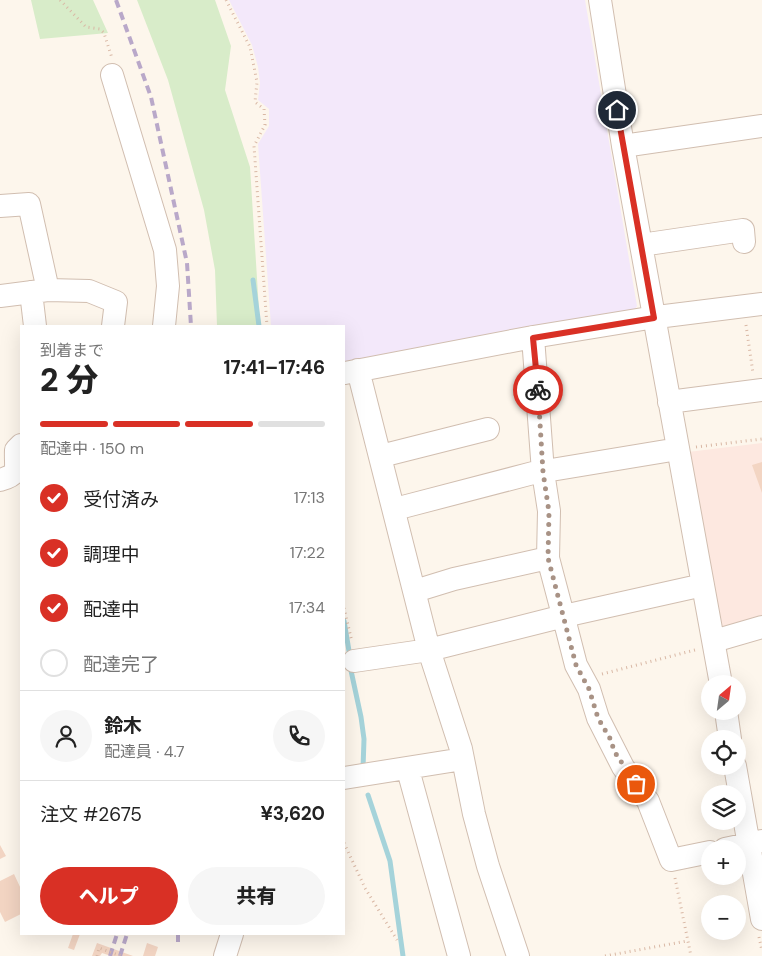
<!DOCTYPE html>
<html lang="ja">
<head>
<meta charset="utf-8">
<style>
	body { margin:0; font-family:"DM Sans","Noto Sans JP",sans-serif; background:#f6f6f6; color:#222; height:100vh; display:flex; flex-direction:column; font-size:19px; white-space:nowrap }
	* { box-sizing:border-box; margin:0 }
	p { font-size:16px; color:#767676 }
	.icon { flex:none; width:28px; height:28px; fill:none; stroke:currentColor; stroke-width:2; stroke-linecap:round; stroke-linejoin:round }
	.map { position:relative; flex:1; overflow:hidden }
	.panel { position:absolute; left:20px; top:325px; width:325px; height:610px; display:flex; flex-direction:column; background:#fff; border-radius:0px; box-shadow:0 5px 20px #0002 }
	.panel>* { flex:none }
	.needle { width:32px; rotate:29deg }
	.controls { position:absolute; left:701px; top:675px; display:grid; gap:10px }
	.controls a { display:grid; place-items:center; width:45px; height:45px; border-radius:50%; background:#fff; box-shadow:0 5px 20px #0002; font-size:25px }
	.pin { position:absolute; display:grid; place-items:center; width:42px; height:42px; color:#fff; margin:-21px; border:2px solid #fff; border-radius:50%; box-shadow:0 1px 5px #0007 }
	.courier { position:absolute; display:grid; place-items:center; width:50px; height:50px; margin:-25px; border:4px solid #d93025; border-radius:50%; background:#fff; color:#222; box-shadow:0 1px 6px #0007 }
	.head em { font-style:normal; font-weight:800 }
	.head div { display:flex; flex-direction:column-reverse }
	.head { display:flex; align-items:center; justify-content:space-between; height:85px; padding:0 20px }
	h1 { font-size:32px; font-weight:800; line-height:38px }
	.bar { display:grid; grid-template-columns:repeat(4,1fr); gap:8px 5px; align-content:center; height:60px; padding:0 20px }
	.bar i { height:6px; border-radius:4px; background:#e0e0e0 }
	.bar .on { background:#d93025 }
	.bar p { grid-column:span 4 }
	.line { display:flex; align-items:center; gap:12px; padding:0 20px; border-top:1px solid #e0e0e0 }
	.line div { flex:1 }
	.round { display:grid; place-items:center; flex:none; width:52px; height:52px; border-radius:26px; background:#f6f6f6 }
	ol { padding:0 20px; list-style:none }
	li { display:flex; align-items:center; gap:15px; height:55px }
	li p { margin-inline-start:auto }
	li .icon { padding:5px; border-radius:50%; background:#d93025; color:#fff; stroke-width:4 }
	li:last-child { color:#767676 }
	li i { width:28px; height:28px; border:2px solid #e0e0e0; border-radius:50% }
	.button { display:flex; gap:10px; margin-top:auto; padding:10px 20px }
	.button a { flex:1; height:58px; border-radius:30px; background:#d93025; color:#fff; font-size:20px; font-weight:800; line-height:58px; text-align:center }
	.button a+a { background:#f6f6f6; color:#222 }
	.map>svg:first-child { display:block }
	.commercial { fill:#fde8e0 }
	.education { fill:#f3e8fa }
	.green { fill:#d8ecc9 }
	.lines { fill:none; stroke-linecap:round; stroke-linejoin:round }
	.stream { stroke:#a5d3da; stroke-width:5 }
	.building { fill:#f3d5c3 }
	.minor-casing { stroke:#d1beb0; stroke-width:24 }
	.path { stroke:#d9b8a5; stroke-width:3; stroke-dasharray:1 4; stroke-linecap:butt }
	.minor { stroke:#fff; stroke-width:22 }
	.rail { stroke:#b9a8c9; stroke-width:4; stroke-dasharray:8 5; stroke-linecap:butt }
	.path-bridge { stroke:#d9b8a5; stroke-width:3; stroke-dasharray:1 4; stroke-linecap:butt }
	.done { stroke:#a89285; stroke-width:5; stroke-dasharray:0 9 }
	.route { stroke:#d93025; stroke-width:6 }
</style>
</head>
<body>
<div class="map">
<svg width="762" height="956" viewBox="0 0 762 956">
	<rect width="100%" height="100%" fill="#fdf6ec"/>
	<path class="commercial" d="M762,443V620L724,632L718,626L688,452Z"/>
	<path class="education" d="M229,0H585L637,306L632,314L344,362V326H271L258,144L269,126V109L258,100L260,83L258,67L252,45Z"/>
	<path class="green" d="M31,0H93L108,33L40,39Z
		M137,0H215L231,46L225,90L250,167L260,326H217L215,270L204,210L168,80Z"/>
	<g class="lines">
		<path class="stream" d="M253,280L259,326
			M344,621L350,657
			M350,666L361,717L364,739L363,769
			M368,795L390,861L403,956"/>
	</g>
	<path class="building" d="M762,462V493L752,465Z
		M0,845L6,856L0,859Z
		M14,874L21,889V914L5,922L0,912V881Z
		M73,934H80L74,950L68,948Z
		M97,943L133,956H111L102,953L100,956H92Z
		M147,943L158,947L155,956H143Z"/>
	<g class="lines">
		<g class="minor-casing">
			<path id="minor" d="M600,0L623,146L721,684
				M112,75L165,250L168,286L164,326
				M623,146L762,126
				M0,206L29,204L48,290
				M641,245L743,230L744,242
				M31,292L35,326
				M0,296L48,290L89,291L116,302L113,326
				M533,337L543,472L549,511L548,558L567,630L576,665L589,689L598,718L623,767L648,801L671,860L710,852
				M358,370L429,650L461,749L474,814L488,866L518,956
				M345,373L533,337L649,318L762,304
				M669,402L762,390
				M381,456L488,429
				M0,480C21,474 15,469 16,450L21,445
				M395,509L533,473L678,449
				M415,591L454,579L548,558
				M714,641L762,627
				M354,661L429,650L564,616L703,585
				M726,711L730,739
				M735,766L762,919
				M410,769V777L459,956
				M344,778L463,759
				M725,849L762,841
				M225,956L232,934"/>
		</g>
		<path class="path" d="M60,0L86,27L100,29L104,33L112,58
			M226,0L250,47L257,82L255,102L264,109L265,125L254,146L267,326
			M746,325L753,373
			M696,447L762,439
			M344,608L352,642
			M602,674L695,650
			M344,843L365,888L397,940
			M675,878L691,956
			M759,937L762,951
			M605,956L687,941"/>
		<use href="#minor" class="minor"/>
		<path class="rail" d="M116,0L151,97L187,263L191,326
			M178,942V934
			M110,956L117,934
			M120,956L127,934"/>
		<path class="path-bridge" d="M97,956L99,948L121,956"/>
	</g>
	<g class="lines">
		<path class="done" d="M538,390L543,472L549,512L548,558L553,577L576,665L589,689L598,718L611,740L614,751L636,784"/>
		<path class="route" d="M538,390L533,338L654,318L617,110"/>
	</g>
</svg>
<div class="controls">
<a><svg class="needle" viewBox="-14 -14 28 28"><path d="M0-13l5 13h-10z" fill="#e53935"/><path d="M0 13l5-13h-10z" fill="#767676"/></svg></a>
<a><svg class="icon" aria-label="locate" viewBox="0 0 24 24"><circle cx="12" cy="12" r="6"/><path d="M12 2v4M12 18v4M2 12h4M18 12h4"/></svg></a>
<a><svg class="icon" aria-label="layers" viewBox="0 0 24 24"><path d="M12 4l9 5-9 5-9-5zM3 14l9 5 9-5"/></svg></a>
<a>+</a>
<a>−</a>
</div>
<div class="pin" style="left:636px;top:784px;background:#ea580c"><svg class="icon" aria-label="bag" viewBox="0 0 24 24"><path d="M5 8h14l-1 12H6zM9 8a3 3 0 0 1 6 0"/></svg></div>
<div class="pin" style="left:617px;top:110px;background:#1f2937"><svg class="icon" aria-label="home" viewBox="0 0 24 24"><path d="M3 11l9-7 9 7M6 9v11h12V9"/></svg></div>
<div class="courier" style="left:538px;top:390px"><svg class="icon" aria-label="bike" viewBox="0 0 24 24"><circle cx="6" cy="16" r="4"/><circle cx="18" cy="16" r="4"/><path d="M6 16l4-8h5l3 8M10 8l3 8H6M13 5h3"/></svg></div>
<section class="panel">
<div class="head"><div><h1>2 分</h1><p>到着まで</p></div><em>17:41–17:46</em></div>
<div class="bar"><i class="on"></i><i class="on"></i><i class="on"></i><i></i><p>配達中 · 150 m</p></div>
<ol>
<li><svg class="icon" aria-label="check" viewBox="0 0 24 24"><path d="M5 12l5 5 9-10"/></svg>受付済み<p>17:13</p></li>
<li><svg class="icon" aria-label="check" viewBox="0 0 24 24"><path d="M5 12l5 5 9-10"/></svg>調理中<p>17:22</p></li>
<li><svg class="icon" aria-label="check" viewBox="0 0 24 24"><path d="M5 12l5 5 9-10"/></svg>配達中<p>17:34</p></li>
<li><i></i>配達完了</li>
</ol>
<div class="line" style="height:90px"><a class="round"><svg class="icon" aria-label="person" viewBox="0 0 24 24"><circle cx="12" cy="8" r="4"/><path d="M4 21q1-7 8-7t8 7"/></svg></a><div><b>鈴木</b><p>配達員 · 4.7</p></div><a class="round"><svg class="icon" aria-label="phone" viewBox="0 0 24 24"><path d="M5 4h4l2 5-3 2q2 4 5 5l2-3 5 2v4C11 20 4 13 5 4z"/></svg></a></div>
<div class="line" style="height:65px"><div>注文 #2675</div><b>¥3,620</b></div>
<div class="button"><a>ヘルプ</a><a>共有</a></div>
</section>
</div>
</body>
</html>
